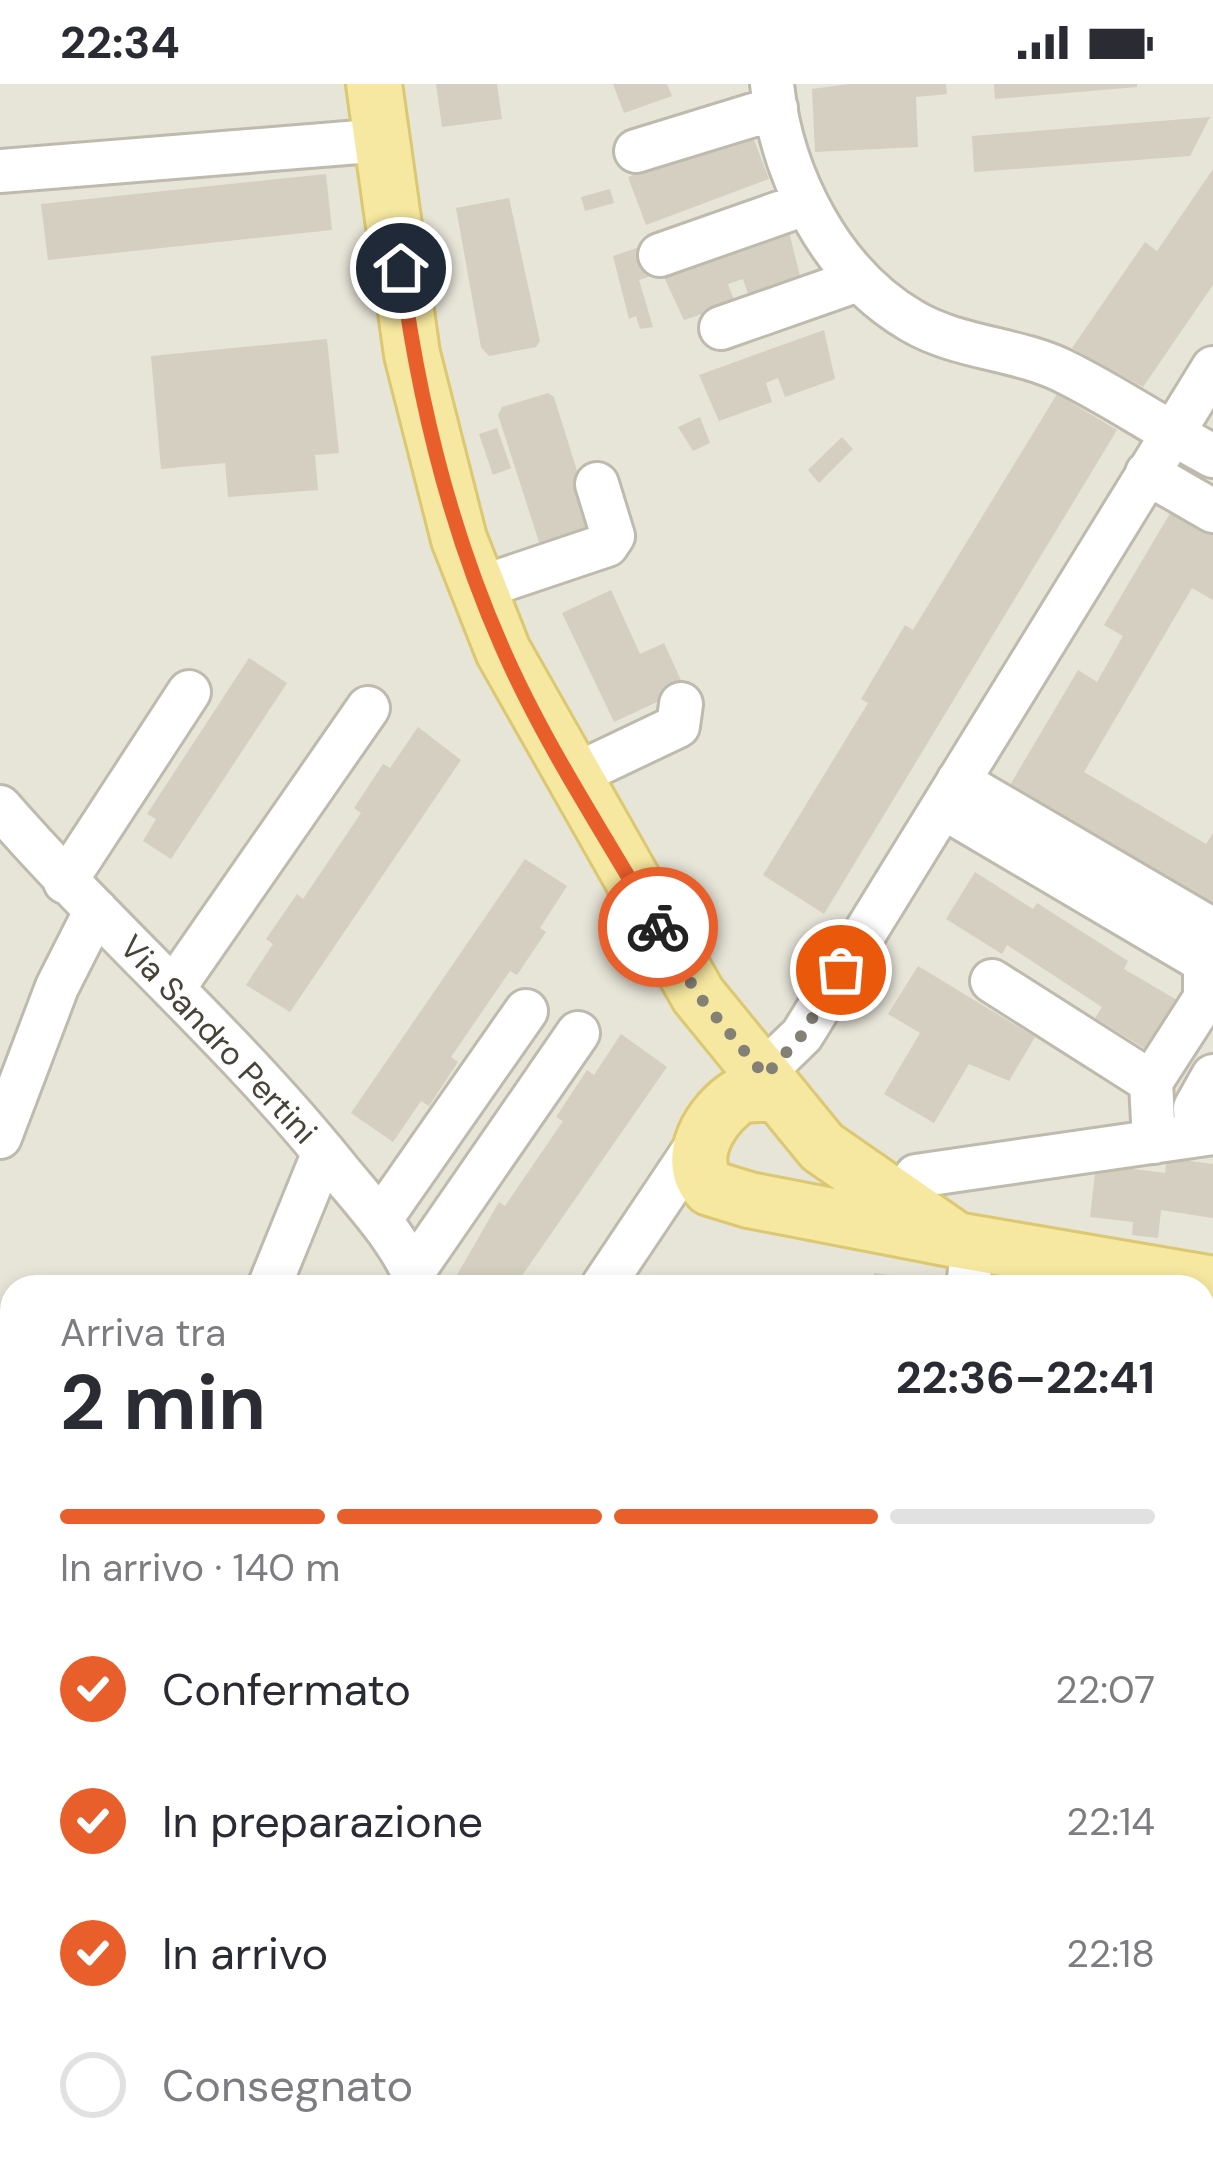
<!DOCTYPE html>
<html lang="it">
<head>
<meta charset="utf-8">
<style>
	body { margin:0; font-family:"DM Sans",sans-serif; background:#f7f7f7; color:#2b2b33; height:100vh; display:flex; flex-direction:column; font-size:45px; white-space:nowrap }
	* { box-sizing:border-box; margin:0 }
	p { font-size:39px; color:#7c7c81 }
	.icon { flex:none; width:66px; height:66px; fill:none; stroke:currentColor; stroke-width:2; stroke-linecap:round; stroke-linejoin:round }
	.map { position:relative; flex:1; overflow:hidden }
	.details { position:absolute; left:0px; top:1191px; width:1215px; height:900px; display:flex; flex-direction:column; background:#fff; border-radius:36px 36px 0 0; box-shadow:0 6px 18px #0003 }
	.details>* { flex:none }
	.pin { position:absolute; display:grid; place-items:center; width:102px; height:102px; color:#fff; margin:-51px; border:6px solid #fff; border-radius:50%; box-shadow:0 3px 12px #0007 }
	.courier { position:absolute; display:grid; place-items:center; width:120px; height:120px; margin:-60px; border:9px solid #e95f2b; border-radius:50%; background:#fff; color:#222; box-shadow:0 3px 15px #0007 }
	.headline em { font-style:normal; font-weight:700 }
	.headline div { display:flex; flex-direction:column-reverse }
	.headline { display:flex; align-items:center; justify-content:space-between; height:204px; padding:0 60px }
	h1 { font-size:78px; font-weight:700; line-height:90px }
	.bar { display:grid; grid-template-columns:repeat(4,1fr); gap:18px 12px; align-content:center; height:144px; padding:0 60px }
	.bar i { height:15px; border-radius:9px; background:#e1e1e2 }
	.bar .current { background:#e95f2b }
	.bar p { grid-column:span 4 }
	ol { padding:0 60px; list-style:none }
	li { display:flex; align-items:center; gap:36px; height:132px }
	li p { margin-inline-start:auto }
	li .icon { padding:12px; border-radius:50%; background:#e95f2b; color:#fff; stroke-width:4 }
	li:last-child { color:#7c7c81 }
	li i { width:66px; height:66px; border:6px solid #e1e1e2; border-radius:50% }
	.status { display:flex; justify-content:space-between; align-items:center; height:84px; padding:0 60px; background:#fff; direction:ltr }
	.status svg { height:33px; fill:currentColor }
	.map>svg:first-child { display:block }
	.residential { fill:#e7e4d8 }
	.building { fill:#d4cfc0 }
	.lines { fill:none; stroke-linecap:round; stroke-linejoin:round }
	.minor-casing { stroke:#bebaad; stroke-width:48 }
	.major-casing { stroke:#dbc870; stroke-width:60 }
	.minor { stroke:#fff; stroke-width:42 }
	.major { stroke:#f6e8a0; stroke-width:54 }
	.done { stroke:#838076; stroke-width:12; stroke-dasharray:0 21.6 }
	.route { stroke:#e95f2b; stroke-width:15 }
	.labels { text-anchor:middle; stroke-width:12; stroke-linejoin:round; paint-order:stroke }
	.street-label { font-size:33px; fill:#474338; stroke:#fff }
</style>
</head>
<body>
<div class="status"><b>22:34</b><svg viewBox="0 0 49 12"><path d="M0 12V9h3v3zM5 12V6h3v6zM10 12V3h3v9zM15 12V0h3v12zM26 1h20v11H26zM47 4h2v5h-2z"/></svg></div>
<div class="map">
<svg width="1213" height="2091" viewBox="0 0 1213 2091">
	<rect width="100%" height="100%" fill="#f3f2ea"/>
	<path class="residential" d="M0,0H1213V1954H1203V1203H12V2079H258L266,2091H0Z"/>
	<path class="building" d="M436,0H497L502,35L442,43Z
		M613,0H667L672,12L624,29Z
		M849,0H946L947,10L916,13L918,63L815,68L812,5Z
		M994,0H1137V3L995,15Z
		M1210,33L1190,72L974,88L972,52Z
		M751,48L769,95L646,141L628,93Z
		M1213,85V201L1143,303L1072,264L1145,158L1157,167Z
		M326,90L332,146L48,176L41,120Z
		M610,105L614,119L585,127L581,113Z
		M509,114L540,257L536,263L489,272L481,263L456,124Z
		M788,144L801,196L749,213L743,195L728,200L735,219L684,236L662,189Z
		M643,162L653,191L639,196L653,243L640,245L636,232L629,235L613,172Z
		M824,246L835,295L785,313L778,294L766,299L772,318L719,337L699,291Z
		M327,255L339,369L315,371L318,406L228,413L225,379L161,385L151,272Z
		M548,309L554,313L596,448L542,467L498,331L502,323Z
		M1057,310L1117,346L824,830L763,791L868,619L861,615L905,541L913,546Z
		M700,333L710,359L693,367L678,343Z
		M497,344L511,384L493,391L479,350Z
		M842,353L853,365L819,399L808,386Z
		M1175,421L1213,444V516L1192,504L1084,688L1206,760L1213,749V827L1007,706L1078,586L1097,598L1123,552L1104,541Z
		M611,506L640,570L664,559L685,605L614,638L562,529Z
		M249,574L287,599L171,775L143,757L156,735L147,730Z
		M418,643L461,676L290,928L246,901L273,860L266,855L297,810L303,815L361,729L354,724L383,680L390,684Z
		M525,775L567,802L540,844L546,848L517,891L510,887L451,973L458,978L429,1022L421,1017L393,1058L351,1029Z
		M975,788L1033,825L1037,819L1128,877L1124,885L1182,919L1152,969L1095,934L1102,923L1007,861L1002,870L946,835Z
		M918,882L1035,953L1009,997L969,980L934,1039L884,1010L920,949L888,930Z
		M621,950L667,983L514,1203H450L499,1118L505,1122L563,1037L556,1033L587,986L594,991Z
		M1167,1074L1213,1080V1134L1161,1126L1158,1154L1132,1151L1133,1138L1090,1133L1096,1080L1165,1089Z
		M874,1189L950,1198L949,1203H872Z
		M1203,1235L1213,1237V1390L1203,1389Z
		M1203,1465L1213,1466V1548L1203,1547Z
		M0,1471L12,1475V1545L0,1541Z
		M1203,1601L1213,1602V1666L1203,1665Z
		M0,1626L12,1630L11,1701L0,1697Z
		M1203,1815L1213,1816V1869L1203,1868Z"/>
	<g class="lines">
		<g class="minor-casing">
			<path id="minor" d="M772,0C781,91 831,190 912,237C958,264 1014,264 1061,286C1113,311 1161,345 1213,372
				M636,67L776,24
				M0,87L384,56
				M660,171L805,120
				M721,244L858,196
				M1147,389L1213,427
				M479,504L607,461L613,452L597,400
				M568,688L596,681L678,642L681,620
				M958,697L1213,846
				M0,723C108,847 233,955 336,1083C366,1120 403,1158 419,1203
				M944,724L1205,878V914L1151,998L1154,1058
				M65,798L189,608
				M992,897L1151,998
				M173,905L368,624
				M741,1010L802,951L1213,284
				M1197,1051L1195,1024L1213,992
				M0,1053L57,903L96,826
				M916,1092L1213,1049
				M380,1136L526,927
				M413,1188L578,949
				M269,1203L324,1068
				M602,1203L703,1052
				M968,1203L973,1159
				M1203,1567L1213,1569
				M1203,1881L1213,1882
				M0,1946L12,1921
				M0,2030L12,2040
				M62,2079L78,2091
				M123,2091L130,2079"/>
		</g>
		<g class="major-casing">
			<path id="major" d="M374,0L412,270L459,455L503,567L698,911L822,1063L956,1156
				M778,1009L741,1011C712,1028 683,1074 710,1104L749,1116L956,1156L1213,1200"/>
		</g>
		<use href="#minor" class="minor"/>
		<use href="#major" class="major"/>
	</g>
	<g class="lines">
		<path class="done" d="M658,843L698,911L765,992L802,951L841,886"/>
		<path class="route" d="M401,184C418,314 449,443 502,563C544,660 605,751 658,843"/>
	</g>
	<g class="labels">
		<g class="street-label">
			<text transform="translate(219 955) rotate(47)" y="12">Via Sandro Pertini</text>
		</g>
	</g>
</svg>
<div class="pin" style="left:841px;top:886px;background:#ea580c"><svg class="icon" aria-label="bag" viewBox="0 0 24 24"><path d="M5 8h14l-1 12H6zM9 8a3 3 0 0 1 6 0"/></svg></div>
<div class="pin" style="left:401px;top:184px;background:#1f2937"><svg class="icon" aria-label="home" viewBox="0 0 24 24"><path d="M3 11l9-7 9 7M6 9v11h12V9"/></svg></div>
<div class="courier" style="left:658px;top:843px"><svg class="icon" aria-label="bike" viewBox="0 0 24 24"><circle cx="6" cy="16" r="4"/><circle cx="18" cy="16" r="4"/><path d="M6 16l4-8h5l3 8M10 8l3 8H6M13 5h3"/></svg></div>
<section class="details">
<div class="headline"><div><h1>2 min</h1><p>Arriva tra</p></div><em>22:36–22:41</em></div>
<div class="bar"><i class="current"></i><i class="current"></i><i class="current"></i><i></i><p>In arrivo · 140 m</p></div>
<ol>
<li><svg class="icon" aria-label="check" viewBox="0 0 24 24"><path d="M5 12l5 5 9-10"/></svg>Confermato<p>22:07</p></li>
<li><svg class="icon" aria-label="check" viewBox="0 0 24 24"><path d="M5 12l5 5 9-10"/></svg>In preparazione<p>22:14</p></li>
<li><svg class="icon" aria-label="check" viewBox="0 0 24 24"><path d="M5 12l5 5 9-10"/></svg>In arrivo<p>22:18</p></li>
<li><i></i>Consegnato</li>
</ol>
</section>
</div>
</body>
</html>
